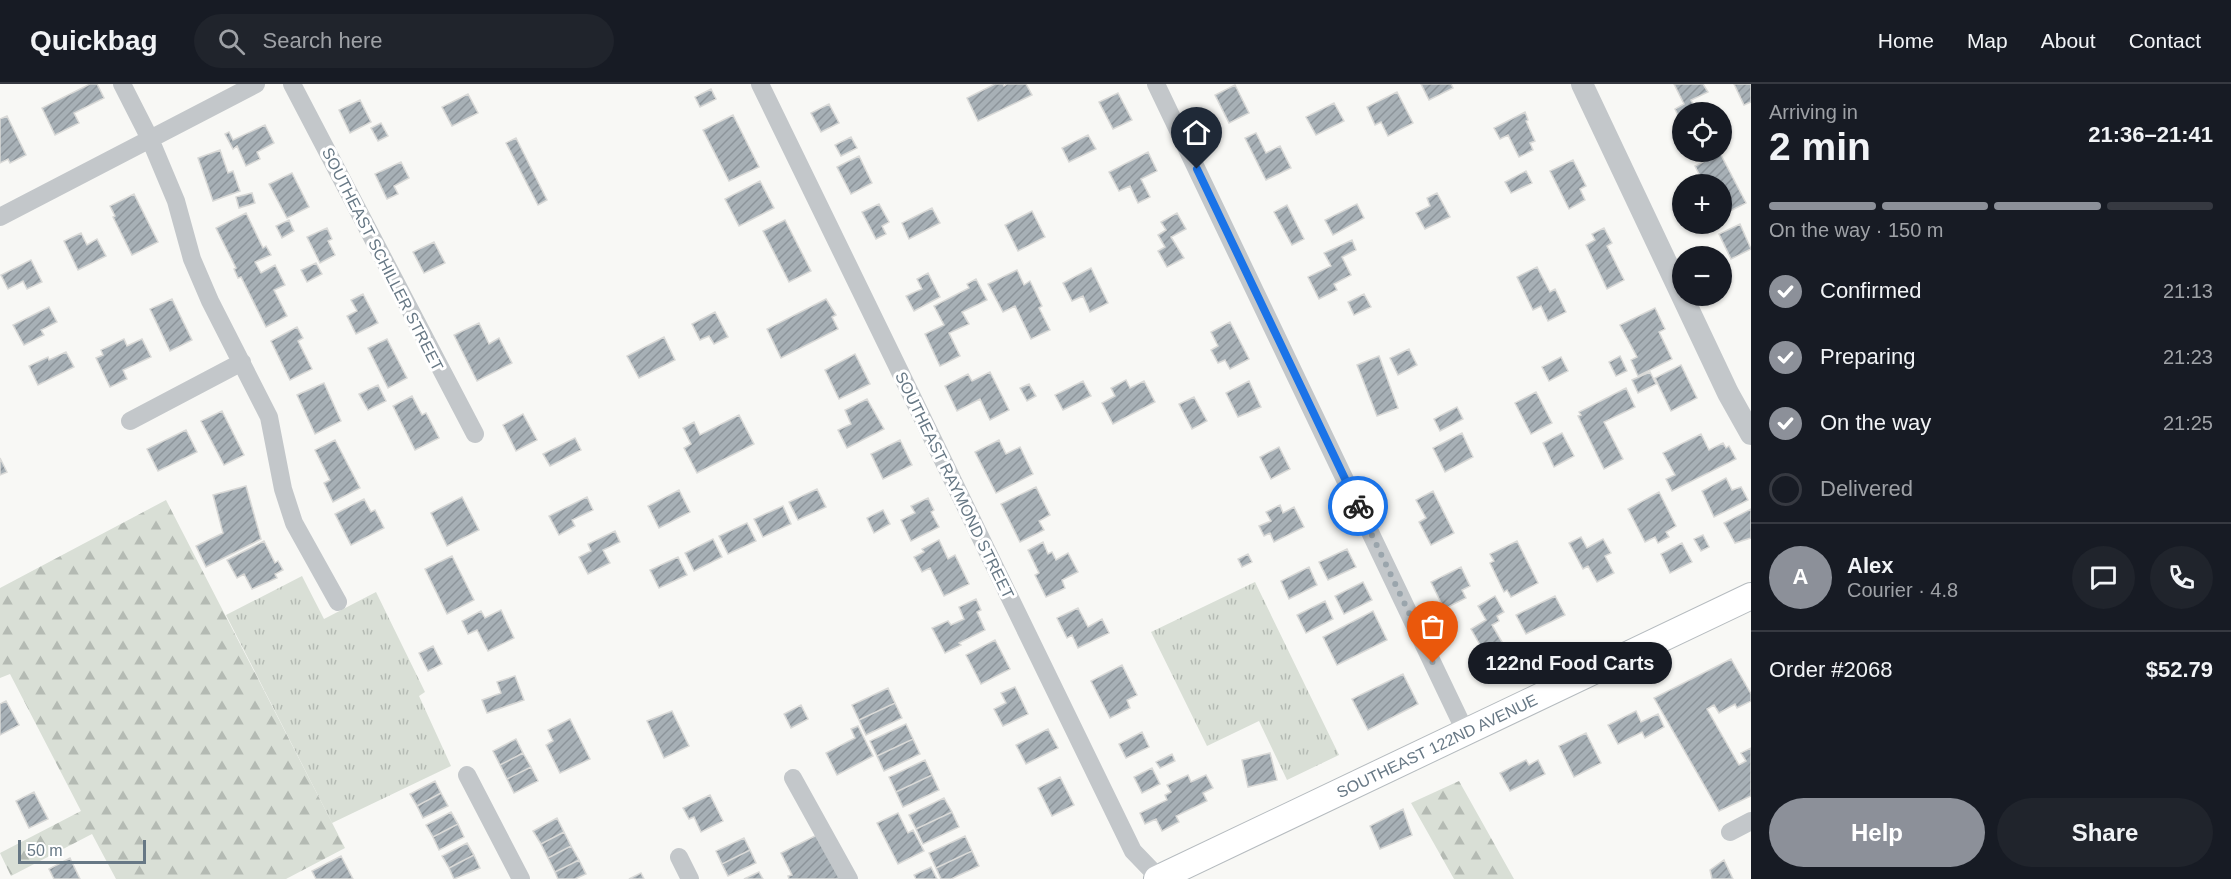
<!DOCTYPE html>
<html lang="en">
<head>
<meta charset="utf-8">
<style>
	body { margin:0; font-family:Helvetica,sans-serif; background:#20242c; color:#f1f3f6; height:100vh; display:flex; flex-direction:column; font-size:22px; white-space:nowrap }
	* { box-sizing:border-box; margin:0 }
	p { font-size:20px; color:#9ea1a6 }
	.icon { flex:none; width:33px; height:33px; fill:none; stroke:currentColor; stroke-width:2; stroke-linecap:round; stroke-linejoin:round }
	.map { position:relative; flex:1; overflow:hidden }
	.sheet { display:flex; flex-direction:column; background:#171b24; width:480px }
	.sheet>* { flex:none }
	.controls { position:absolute; left:1672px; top:18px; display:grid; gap:12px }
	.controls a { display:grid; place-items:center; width:60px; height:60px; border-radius:50%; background:#171b24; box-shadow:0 2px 4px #0004; font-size:30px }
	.scale { position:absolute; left:18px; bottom:15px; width:128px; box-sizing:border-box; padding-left:6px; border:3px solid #677885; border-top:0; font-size:16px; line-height:21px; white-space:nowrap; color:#677885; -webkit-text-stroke:4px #fff; paint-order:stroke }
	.pin { position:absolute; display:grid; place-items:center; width:51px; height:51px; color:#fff; margin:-62px -26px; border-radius:50% 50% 50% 0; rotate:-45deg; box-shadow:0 0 6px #0007 }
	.pin .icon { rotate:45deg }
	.courier { position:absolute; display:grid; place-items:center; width:60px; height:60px; margin:-30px; border:4px solid #1a73e8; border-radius:50%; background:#fff; color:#222; box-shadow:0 2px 8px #0007 }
	.bubble { position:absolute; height:42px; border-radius:21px; background:#171b24; box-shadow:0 2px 4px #0004; font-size:20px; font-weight:700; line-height:42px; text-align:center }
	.headline em { font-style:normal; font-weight:700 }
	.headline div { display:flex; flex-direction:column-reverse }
	.headline { display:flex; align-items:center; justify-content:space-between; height:102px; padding:0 18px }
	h1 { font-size:39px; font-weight:700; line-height:45px }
	.bar { display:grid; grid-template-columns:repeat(4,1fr); gap:9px 6px; align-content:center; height:72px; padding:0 18px }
	.bar i { height:8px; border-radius:4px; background:#363941 }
	.bar .on { background:#8c9099 }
	.bar p { grid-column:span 4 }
	.line { display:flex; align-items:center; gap:15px; padding:0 18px; border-top:2px solid #363941 }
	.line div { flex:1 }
	.round { display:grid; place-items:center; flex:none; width:63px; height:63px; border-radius:32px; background:#20242c }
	ol { padding:0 18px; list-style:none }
	li { display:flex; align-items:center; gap:18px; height:66px }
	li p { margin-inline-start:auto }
	li .icon { padding:6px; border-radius:50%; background:#8c9099; color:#fff; stroke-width:4 }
	li:last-child { color:#9ea1a6 }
	li i { width:33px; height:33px; border:3px solid #363941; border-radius:50% }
	.primary-button { display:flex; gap:12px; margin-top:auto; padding:12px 18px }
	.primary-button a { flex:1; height:69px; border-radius:36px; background:#8c9099; color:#fff; font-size:24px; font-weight:700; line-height:69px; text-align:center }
	.primary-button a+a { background:#20242c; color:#f1f3f6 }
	header { display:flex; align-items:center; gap:36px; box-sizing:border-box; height:84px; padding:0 30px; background:#171b24; border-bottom:2px solid #363941 }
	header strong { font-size:28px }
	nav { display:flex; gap:33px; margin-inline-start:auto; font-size:21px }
	.search { width:420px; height:54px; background:#20242c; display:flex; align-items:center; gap:15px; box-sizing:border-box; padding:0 21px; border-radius:33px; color:#9ea1a6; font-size:22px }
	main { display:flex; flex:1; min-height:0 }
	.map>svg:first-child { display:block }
	.grass { fill:url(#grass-tufts) }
	.forest { fill:url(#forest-firs) }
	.building { fill:url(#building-hatch); stroke:#d9d9d7; stroke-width:1.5 }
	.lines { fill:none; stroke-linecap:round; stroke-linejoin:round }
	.secondary-casing { stroke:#b5bbbf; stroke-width:28 }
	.minor { stroke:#c3c7ca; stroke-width:18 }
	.tertiary { stroke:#c3c7ca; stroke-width:22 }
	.secondary { stroke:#fff; stroke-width:26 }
	.done { stroke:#9aa5ac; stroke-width:6; stroke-dasharray:0 10.8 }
	.route { stroke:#1a73e8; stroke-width:8 }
	.labels { text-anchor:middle; stroke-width:6; stroke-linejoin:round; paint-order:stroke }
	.street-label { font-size:16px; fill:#677885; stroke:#fff }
</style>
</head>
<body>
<header>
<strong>Quickbag</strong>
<div class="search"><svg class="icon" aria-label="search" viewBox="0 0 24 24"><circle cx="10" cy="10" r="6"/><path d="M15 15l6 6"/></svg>Search here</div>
<nav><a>Home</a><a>Map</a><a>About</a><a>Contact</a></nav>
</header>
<main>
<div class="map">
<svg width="1751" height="795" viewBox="0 0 1751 795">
	<defs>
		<pattern id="grass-tufts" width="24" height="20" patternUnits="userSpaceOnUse" patternTransform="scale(1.5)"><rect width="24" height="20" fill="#d9dfd6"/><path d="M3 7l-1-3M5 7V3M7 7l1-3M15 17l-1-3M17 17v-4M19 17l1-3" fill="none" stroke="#b4bab3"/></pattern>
		<pattern id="forest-firs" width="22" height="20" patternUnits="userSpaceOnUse" patternTransform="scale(1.5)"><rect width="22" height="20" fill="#d9dfd6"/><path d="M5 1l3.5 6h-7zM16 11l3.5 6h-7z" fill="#b4bab3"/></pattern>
		<pattern id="building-hatch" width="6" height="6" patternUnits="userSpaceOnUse" patternTransform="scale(1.5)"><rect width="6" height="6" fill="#a7b0b6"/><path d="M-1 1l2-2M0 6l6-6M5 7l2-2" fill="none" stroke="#8c949a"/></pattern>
	</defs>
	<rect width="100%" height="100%" fill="#f8f8f5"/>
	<path class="grass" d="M302,492L324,535L376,508L425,608L419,612L451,682L332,739L226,531Z
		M1255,498L1339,671L1287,696L1259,637L1207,662L1151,548Z"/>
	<path class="forest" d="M166,416L345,764L286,795H116L92,750L11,792L0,769L81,727L10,590L0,594V504Z
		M1459,697L1514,795H1454L1411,719Z"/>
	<path class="building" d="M90,0H97L104,14L74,29L79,39L55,51L42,24Z
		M995,0H1003L1004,2L1007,0H1026L1032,11L978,37L967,14Z
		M1421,0H1451L1453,4L1429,16Z
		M1674,0H1703L1708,8L1691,16L1697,28H1683V42L1675,25L1684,20Z
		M1734,0H1751V18L1744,21Z
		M1235,1L1249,29L1229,39L1215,11Z
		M711,5L716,15L700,23L695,13Z
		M1397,8L1413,39L1388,52L1381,38L1375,41L1367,23Z
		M1118,9L1132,36L1113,45L1099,18Z
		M468,10L478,29L452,42L442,23Z
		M360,16L371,38L350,49L339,26Z
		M1334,19L1344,37L1316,51L1306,33Z
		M829,20L839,39L821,48L811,29Z
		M1525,28L1528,36L1526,37L1535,57L1530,59L1533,66L1519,73L1508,51L1500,55L1494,44Z
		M733,31L759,83L729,97L703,46Z
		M7,32L26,71L10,79L8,75L0,79V35Z
		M381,39L388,52L378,57L371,44Z
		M265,41L274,59L257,68L260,75L246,82L237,62L233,65L225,50L229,48L233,56Z
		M1256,49L1266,69L1280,62L1291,84L1266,96L1245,54Z
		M1088,51L1096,65L1069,78L1062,64Z
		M851,53L857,64L841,72L835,61Z
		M516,54L547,116L538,121L506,59Z
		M220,66L228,89L233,87L240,107L213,117L198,74Z
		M1148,68L1157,87L1141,95L1150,113L1138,119L1130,102L1119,107L1109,88Z
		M1720,69L1746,119L1722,131V100H1704L1695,82Z
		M859,72L872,99L851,110L837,83Z
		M1573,76L1586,102L1580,105L1585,116L1569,125L1550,87Z
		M401,78L409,94L394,102L398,110L387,115L375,90Z
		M1526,87L1532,99L1511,109L1505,98Z
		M292,89L309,123L287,134L269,100Z
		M760,97L774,124L739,142L725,115Z
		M252,109L255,119L239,124L236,113Z
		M1437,109L1450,133L1425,145L1416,129L1430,122L1427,114Z
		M134,110L158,158L132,171L113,133L115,132L110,122Z
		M879,120L889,138L882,142L886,150L876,155L862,128Z
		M1357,120L1364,134L1333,151L1325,136Z
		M1287,121L1304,155L1292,161L1274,128Z
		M932,124L940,139L909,155L902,139Z
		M1032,127L1045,153L1018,167L1005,141Z
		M246,129L263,164L266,162L271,171L255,178L261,189L275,181L285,201L274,206L287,232L266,243L241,193L238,194L234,185L236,184L216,144Z
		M1177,129L1186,145L1171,153L1184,174L1167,183L1158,167L1165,163L1158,151L1166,146L1161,138Z
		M289,136L294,147L282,154L276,142Z
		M785,136L811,187L789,198L763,147Z
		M1740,140L1751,165L1731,175L1719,150Z
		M327,144L332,155L328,157L335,171L320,179L307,153Z
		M1604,144L1612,159L1607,162L1624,196L1607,205L1586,161L1595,156L1592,150Z
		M81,149L87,161L97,155L106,172L78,186L64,157Z
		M1352,156L1356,166L1342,173L1351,191L1334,200L1337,206L1319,215L1308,193L1331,182L1324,169Z
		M434,158L445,179L424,189L413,168Z
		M31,176L42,198L27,205L23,197L8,205L1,191Z
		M316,179L322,190L307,198L301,186Z
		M1537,183L1550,208L1555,205L1566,228L1548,237L1541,222L1533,226L1517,193Z
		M1091,184L1108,219L1090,228L1083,212L1072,217L1063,199Z
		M1017,186L1024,201L1030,197L1042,222L1039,224L1050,246L1031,255L1015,222L1003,228L988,200Z
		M928,189L940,213L914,227L906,212L922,205L917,195Z
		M976,195L987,216L962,228L969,240L949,249L960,272L940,282L925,250L944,241L934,222L969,204L967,200Z
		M363,210L378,239L356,250L347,232L357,227L351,216Z
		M1364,210L1371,223L1354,231L1348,218Z
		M172,215L192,256L170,267L150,225Z
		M826,215L836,231L832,233L838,245L781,274L767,245Z
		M49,223L57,238L41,246L44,251L24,261L13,241Z
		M1655,224L1665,245L1659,248L1672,275L1638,292L1631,276L1637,273L1620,241Z
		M715,228L728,253L714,260L709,252L700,256L692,240Z
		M1230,238L1249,275L1230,285L1225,276L1218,279L1211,266L1218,262L1211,248Z
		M479,239L489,260L499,254L512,279L477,297L454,251Z
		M297,243L303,254L298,257L312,285L290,296L271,257Z
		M664,253L675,276L639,294L627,272Z
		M124,255L127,262L142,255L151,273L123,286L127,295L110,303L96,274L103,271L101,266Z
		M387,255L407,294L388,304L368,264Z
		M1409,265L1417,281L1398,291L1390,274Z
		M66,268L74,283L38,301L29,282L48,273L49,276Z
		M855,270L870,300L839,315L825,286Z
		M1379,272L1398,324L1377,332L1357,281Z
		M1620,272L1627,287L1616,292L1609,278Z
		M1561,273L1568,287L1549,297L1542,283Z
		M1681,281L1697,314L1671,327L1655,294Z
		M990,288L1009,326L990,336L980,315L957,327L945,302L968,290L972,297Z
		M1650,288L1656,300L1638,309L1632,296Z
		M1126,296L1130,304L1144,297L1155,318L1113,340L1102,319L1115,312L1111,304Z
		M1083,297L1091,312L1063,326L1055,311Z
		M1249,297L1261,323L1238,333L1226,309Z
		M324,299L341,337L315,350L297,311Z
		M1029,300L1036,312L1027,317L1020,304Z
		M378,301L386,317L368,326L359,310Z
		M1626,304L1635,323L1604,338L1623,375L1604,385L1578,332L1581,331L1579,328Z
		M1536,308L1552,339L1531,350L1515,319Z
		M412,312L422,331L426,329L439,354L415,366L393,322Z
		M1194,313L1207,337L1192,345L1179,320Z
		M867,315L884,345L847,364L838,346L851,340L845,326Z
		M1457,323L1463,335L1440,347L1434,335Z
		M222,327L244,371L224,381L201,337Z
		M523,330L537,356L516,367L503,341Z
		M739,331L754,360L697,389L684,364L691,360L683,344L694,338L700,351Z
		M186,346L197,368L158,387L147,365Z
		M1462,349L1473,373L1445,388L1433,364Z
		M1562,349L1574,372L1554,383L1543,359Z
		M1701,350L1709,366L1723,359L1726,364L1729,362L1736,375L1672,407L1666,395L1675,391L1663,369Z
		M575,354L581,366L550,382L543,370Z
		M335,356L360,404L333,418L324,399L330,396L315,366Z
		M900,356L912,381L883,395L871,370Z
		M999,356L1006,370L1020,363L1033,390L996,409L975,368Z
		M1279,363L1290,385L1271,395L1260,373Z
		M0,374L7,388L0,391Z
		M1726,394L1732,406L1741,403L1748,416L1714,433L1702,407Z
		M246,402L261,455L206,483L196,462L223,449L213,411Z
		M1036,403L1050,431L1039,437L1044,446L1020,458L1001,420Z
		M817,405L826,423L798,436L789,418Z
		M679,406L690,428L659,444L648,422Z
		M1433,407L1454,449L1431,461L1419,438L1426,434L1416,416Z
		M1659,408L1676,442L1666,448L1669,453L1658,459L1655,453L1645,458L1628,425Z
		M462,413L479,446L447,462L431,429Z
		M587,413L593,426L572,436L575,442L559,451L549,432Z
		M928,414L934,426L931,428L939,443L911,457L901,436L915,429L911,422Z
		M364,415L371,428L375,426L384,444L351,461L335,430Z
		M1280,421L1283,429L1294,423L1304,443L1274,458L1270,449L1264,452L1259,442L1271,437L1266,428Z
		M783,422L791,440L763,453L754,435Z
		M1751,425V454L1735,459L1724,439Z
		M883,426L890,440L874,449L867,434Z
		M747,439L756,457L728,470L719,452Z
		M615,447L620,458L603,466L610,479L588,490L579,473L591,467L588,460Z
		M1703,451L1709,463L1701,467L1694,455Z
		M1581,453L1587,464L1603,455L1611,469L1605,472L1614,489L1597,498L1588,482L1583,485L1569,459Z
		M713,455L722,473L694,487L685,469Z
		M939,456L948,475L955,471L969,500L944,512L930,484L922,488L914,473L924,468L922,465Z
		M264,457L275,479L278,477L283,486L275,490L277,494L252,505L244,490L237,494L227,476Z
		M1517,457L1538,499L1511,513L1507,506L1504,508L1490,479L1494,477L1490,470Z
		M1043,458L1048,470L1052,468L1056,476L1068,469L1078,488L1062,496L1065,504L1046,513L1035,491L1039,489L1028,466Z
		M1682,459L1692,478L1670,489L1661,470Z
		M1347,465L1356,483L1328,496L1319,478Z
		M1248,470L1252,478L1242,483L1238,475Z
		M452,472L474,516L447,530L425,485Z
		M678,473L687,491L659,504L650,486Z
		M1309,483L1317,501L1289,515L1281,497Z
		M1461,483L1470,502L1462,506L1466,514L1444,525L1431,498Z
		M1363,498L1372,516L1344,530L1335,512Z
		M1495,512L1504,528L1497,532L1499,537L1492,541L1502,558L1484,568L1471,545L1486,536L1478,522Z
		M1555,512L1565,531L1526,550L1516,531Z
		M976,515L981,526L977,528L985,546L959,559L961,561L945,569L932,544L948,537L951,541L964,535L959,523Z
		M1325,517L1333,535L1306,549L1297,531Z
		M1078,524L1088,543L1102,535L1109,549L1078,564L1072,551L1067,554L1057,534Z
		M501,526L514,554L488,567L477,546L468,550L462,537L481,527L485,534Z
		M1373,527L1387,556L1337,581L1323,553Z
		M995,556L1010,585L981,600L966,571Z
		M433,562L442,580L428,587L419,569Z
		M1731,575L1751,610V617L1737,624L1735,620L1719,629L1714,621L1707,625L1739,681L1746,677L1741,669L1751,664V712L1719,727L1654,614Z
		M1122,581L1137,611L1127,616L1130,624L1110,634L1091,597Z
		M1403,590L1418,620L1368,646L1352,615Z
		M515,592L524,616L487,629L482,616L501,609L497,598Z
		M1015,603L1028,630L1003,642L994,625L1006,619L1001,609Z
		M888,604L895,619L859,636L852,621Z
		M6,617L19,641L0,651V620Z
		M895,619L902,634L866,651L859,636Z
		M801,621L808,635L791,644L784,630Z
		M672,627L689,662L664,674L647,637Z
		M1636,627L1641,638L1658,630L1664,643L1645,654L1642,648L1618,660L1608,641Z
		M570,635L590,675L560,689L546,661L553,657L548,646Z
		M906,640L913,655L877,672L870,657Z
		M858,642L873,672L837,691L826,669L855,654L851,645Z
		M1048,645L1058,664L1026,680L1016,661Z
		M1142,648L1149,663L1126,674L1119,660Z
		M1586,649L1601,679L1574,693L1559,662Z
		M516,655L523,669L500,681L493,667Z
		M913,655L920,670L884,687L877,672Z
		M523,669L531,683L507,695L500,681Z
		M1270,669L1277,696L1248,703L1242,676Z
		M1172,670L1175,677L1160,684L1156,678Z
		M925,676L932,691L896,708L889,693Z
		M1526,676L1529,681L1538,676L1545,690L1510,707L1500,689Z
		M531,683L538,697L514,709L507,695Z
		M1152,684L1160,700L1142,709L1134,693Z
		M932,691L939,706L903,723L896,708Z
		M1188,691L1191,698L1206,691L1213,704L1203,709L1207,717L1176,732L1179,738L1162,747L1156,735L1145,740L1140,729L1167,716L1165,711L1171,708L1167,701Z
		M1060,693L1074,721L1052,732L1038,704Z
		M435,697L441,709L417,722L410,710Z
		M34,708L48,735L29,744L16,717Z
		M441,709L448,722L423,734L417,722Z
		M710,711L723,737L701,748L694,733L689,735L683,724Z
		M944,714L952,728L916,745L909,731Z
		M1403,725L1412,751L1380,765L1370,742Z
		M451,728L458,740L433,753L426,741Z
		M952,728L959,743L923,760L916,745Z
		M898,729L908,749L913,746L924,767L898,780L877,739Z
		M557,734L564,748L541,760L533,747Z
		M458,740L464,753L439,766L433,753Z
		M564,748L571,762L548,774L541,760Z
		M817,751L841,795H789L788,792L792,791L781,769Z
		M965,752L972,767L936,784L929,769Z
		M744,754L750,766L722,780L716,767Z
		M467,759L474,771L449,784L442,772Z
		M571,762L579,776L555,788L548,774Z
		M750,766L756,779L728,792L722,780Z
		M972,767L979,782L951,795H941L936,784Z
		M474,771L480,784L454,795L449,784Z
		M341,772L353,795H316L312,787Z
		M70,774L80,795H54L49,785Z
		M579,776L586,790L575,795H558L555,788Z
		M1724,776L1733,795H1712L1710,786Z
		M931,783L937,795H916L914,791Z
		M759,788L763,795H744Z
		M641,789L644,795H629Z"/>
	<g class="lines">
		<g class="secondary-casing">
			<g id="secondary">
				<path id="s1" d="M1157,795L1751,512"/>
			</g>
		</g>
		<path class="minor" d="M122,0L150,55L176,117L192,175L210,217L269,333L283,405L294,439L338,518
			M292,0L475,350
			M760,0L1133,767L1160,795
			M1156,0L1466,649
			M0,133L256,0
			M130,337L242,278
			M467,691L521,795
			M793,694L849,795
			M1730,748L1751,737
			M679,773L690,795"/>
		<path class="tertiary" d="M1582,0L1728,309L1751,350"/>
		<use href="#secondary" class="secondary"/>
	</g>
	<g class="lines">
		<path class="done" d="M1358,422L1433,579"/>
		<path class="route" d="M1197,85L1358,422"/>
	</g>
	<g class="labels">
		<g class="street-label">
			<text transform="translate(383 175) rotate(63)" y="6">SOUTHEAST SCHILLER STREET</text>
			<text transform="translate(955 401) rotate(64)" y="6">SOUTHEAST RAYMOND STREET</text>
			<text dy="6" stroke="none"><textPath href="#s1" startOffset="310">SOUTHEAST 122ND AVENUE</textPath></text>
		</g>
	</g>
</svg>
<div class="controls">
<a><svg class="icon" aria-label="locate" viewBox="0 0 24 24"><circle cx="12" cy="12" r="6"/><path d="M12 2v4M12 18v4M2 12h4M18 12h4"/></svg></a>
<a>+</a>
<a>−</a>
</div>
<div class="scale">50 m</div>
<div class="pin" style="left:1433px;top:579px;background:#ea580c"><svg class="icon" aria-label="bag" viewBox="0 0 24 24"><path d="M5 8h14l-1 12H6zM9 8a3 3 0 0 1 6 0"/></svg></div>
<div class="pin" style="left:1197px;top:85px;background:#1f2937"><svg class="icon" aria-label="home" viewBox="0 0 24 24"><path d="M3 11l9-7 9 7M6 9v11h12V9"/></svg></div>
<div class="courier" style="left:1358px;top:422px"><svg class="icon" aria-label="bike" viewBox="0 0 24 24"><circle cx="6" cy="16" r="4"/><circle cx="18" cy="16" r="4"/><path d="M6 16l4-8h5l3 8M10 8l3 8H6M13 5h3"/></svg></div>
<div class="bubble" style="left:1468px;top:558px;width:204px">122nd Food Carts</div>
</div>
<section class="sheet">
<div class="headline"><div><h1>2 min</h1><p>Arriving in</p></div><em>21:36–21:41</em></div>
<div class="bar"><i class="on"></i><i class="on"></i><i class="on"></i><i></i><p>On the way · 150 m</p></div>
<ol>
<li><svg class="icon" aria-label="check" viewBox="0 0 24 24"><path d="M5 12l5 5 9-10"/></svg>Confirmed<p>21:13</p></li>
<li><svg class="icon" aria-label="check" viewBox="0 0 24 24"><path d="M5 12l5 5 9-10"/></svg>Preparing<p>21:23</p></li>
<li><svg class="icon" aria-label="check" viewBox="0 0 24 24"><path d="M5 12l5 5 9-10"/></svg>On the way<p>21:25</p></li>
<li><i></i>Delivered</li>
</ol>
<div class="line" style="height:108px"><b class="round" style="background:#8c9099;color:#fff">A</b><div><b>Alex</b><p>Courier · 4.8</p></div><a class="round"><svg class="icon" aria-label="chat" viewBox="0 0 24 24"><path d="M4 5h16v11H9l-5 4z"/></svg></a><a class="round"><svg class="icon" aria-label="phone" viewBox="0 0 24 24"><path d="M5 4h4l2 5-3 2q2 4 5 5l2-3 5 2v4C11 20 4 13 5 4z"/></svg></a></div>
<div class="line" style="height:78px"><div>Order #2068</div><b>$52.79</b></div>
<div class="primary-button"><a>Help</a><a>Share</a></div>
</section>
</main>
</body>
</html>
